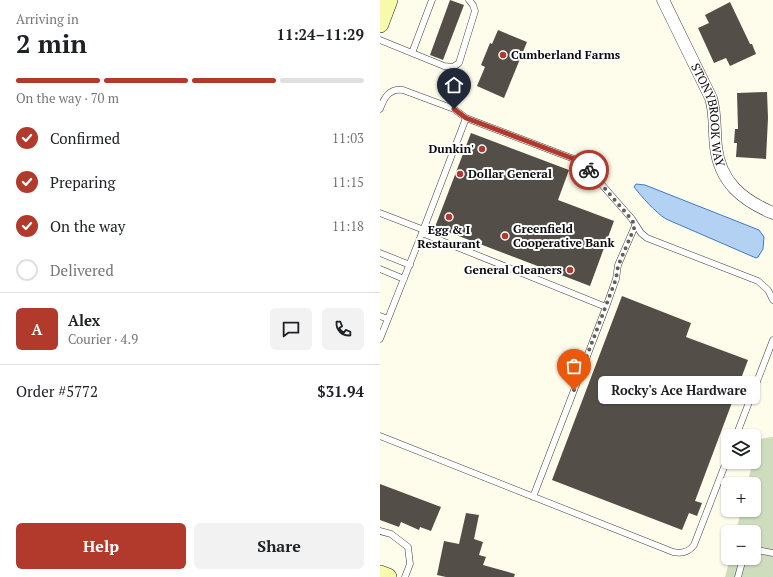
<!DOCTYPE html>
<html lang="en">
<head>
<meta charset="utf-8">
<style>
	body { margin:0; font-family:"PT Serif",serif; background:#f2f2f2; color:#202124; height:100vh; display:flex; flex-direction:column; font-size:15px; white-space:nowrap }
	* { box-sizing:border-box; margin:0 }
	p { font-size:13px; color:#757577 }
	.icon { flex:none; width:22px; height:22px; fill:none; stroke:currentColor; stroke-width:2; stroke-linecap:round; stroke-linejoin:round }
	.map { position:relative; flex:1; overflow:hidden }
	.drawer { display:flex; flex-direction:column; background:#fff; width:380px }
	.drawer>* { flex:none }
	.fabs { position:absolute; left:341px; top:429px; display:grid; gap:8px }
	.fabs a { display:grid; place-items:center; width:40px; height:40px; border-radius:6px; background:#fff; box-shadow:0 1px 3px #0004; font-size:20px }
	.pin { position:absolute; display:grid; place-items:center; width:34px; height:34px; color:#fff; margin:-41px -17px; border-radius:50% 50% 50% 0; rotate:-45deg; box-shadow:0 0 4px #0007 }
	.pin .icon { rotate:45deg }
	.courier { position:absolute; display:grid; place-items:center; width:40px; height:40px; margin:-20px; border:3px solid #b23a2c; border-radius:50%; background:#fff; color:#222; box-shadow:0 1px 5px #0007 }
	.bubble { position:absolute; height:28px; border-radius:6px; background:#fff; box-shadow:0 1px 3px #0004; font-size:13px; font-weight:700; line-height:28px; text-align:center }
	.headline em { font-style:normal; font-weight:700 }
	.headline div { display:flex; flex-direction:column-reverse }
	.headline { display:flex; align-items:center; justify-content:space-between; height:68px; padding:0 16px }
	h1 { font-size:26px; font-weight:700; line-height:30px }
	.bar { display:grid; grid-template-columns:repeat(4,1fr); gap:6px 4px; align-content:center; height:48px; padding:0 16px }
	.bar i { height:5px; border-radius:3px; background:#e0e0e0 }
	.bar .selected { background:#b23a2c }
	.bar p { grid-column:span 4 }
	.line { display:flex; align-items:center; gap:10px; padding:0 16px; border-top:1px solid #e0e0e0 }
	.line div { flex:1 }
	.round { display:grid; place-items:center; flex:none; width:42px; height:42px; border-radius:6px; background:#f2f2f2 }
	ol { padding:0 16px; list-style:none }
	li { display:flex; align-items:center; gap:12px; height:44px }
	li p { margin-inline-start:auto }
	li .icon { padding:4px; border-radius:50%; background:#b23a2c; color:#fff; stroke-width:4 }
	li:last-child { color:#757577 }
	li i { width:22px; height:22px; border:2px solid #e0e0e0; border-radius:50% }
	.cta { display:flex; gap:8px; margin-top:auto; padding:8px 16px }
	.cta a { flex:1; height:46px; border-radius:6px; background:#b23a2c; color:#fff; font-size:16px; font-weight:700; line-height:46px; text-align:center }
	.cta a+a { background:#f2f2f2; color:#202124 }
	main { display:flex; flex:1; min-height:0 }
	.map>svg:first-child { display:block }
	.cemetery { fill:#cfddbe }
	.water { fill:#b3d1f2; stroke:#3e7bc4 }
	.building { fill:#534e48 }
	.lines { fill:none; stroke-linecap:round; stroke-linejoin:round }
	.service-casing { stroke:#3e3e3e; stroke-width:7 }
	.minor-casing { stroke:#3e3e3e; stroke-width:13 }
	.secondary-casing { stroke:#2d2d2d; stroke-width:18 }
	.service { stroke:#fff; stroke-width:6 }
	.minor { stroke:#fff; stroke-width:12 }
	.secondary { stroke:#f7faaa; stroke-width:17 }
	.done { stroke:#606059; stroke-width:4; stroke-dasharray:0 7.2 }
	.route { stroke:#b23a2c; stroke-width:5 }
	.poi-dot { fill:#b23a2c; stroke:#fff; stroke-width:1.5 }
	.labels { text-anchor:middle; stroke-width:4; stroke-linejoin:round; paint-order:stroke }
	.poi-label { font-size:12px; font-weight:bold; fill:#0b0b0b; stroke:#fff; text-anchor:start }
	.street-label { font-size:12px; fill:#0b0b0b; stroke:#fff }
</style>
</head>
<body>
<main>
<section class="drawer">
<div class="headline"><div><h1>2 min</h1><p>Arriving in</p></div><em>11:24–11:29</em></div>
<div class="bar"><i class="selected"></i><i class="selected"></i><i class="selected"></i><i></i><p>On the way · 70 m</p></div>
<ol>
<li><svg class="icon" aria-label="check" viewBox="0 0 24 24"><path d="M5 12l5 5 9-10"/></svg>Confirmed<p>11:03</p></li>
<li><svg class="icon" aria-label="check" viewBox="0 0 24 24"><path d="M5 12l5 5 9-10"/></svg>Preparing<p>11:15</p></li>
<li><svg class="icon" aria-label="check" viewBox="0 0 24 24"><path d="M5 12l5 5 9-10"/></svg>On the way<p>11:18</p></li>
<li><i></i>Delivered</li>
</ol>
<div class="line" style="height:72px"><b class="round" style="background:#b23a2c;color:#fff">A</b><div><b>Alex</b><p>Courier · 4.9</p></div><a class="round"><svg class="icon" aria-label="chat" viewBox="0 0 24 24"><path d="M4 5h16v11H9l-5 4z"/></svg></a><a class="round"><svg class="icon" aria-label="phone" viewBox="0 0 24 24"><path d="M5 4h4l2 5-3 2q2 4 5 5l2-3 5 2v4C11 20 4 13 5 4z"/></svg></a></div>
<div class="line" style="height:52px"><div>Order #5772</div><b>$31.94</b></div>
<div class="cta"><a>Help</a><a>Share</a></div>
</section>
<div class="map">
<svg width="393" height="577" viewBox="0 0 393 577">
	<rect width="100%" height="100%" fill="#fefdeb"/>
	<path class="cemetery" d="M393,437V577H345L350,558H374V532H356L361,510H374V484H367L373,462H374L378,439Z"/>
	<path class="water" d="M256,184L265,185L379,230L384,237L383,249L378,257L376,258L286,219C275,212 262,197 254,187Z"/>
	<path class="building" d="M70,0L84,5L63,60L50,55Z
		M350,2L370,44H372L376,54L350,66L346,58L334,63L318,28L329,23L325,15Z
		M118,30L147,42L124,98L97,86L105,67L101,65L110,43L112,44Z
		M387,92L388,118L386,159L356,157L357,143H354L355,129H358L357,93Z
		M91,133L189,170L178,200L234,221L210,286L55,227Z
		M242,296L311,323L306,337L368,360L315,501L322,503L317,516L309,513L302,530L172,480Z
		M0,484L61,507L51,531L40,527L39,530L21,522L19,527L0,520Z
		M86,513L99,515L94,539L103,542L99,555L106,557L103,565L135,574L134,577H66L57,575L64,541L79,544Z"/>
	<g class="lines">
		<g class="service-casing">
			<path id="service" d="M0,40L64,66L73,67L79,63L95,11L93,5L89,0
				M32,53L52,0
				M0,109C4,98 9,88 23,90L74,109L86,118L202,162L252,219L261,233L267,238L378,281L388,290L393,300
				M0,213L44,230
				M42,233L86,118
				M0,253L30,265
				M0,269L24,279
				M226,307L236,279L238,265L255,226
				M0,316L8,319
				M0,339L42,233L226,307L153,497
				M0,436L293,552C302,554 309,552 314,545L348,457
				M356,436L393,340
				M0,531L11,534L28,547L30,564L25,577
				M374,552L382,551L393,553
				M358,577L362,562L365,558"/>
		</g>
		<g class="minor-casing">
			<g id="minor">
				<path id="s1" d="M283,0L331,98C336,114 334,131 336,147C340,182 362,200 393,213"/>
			</g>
		</g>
		<g class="secondary-casing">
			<path id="secondary" d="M0,24L9,0
				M0,574L8,577"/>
		</g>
		<use href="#service" class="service"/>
		<use href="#minor" class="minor"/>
		<use href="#secondary" class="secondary"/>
	</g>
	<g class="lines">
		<path class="done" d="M194,390L236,279L238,266L255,226L252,220L209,170"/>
		<path class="route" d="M74,109L86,118L202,162L209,170"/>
	</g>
	<g class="poi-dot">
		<circle cx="123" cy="55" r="4"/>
		<circle cx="102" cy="149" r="4"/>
		<circle cx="80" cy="174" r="4"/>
		<circle cx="69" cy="217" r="4"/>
		<circle cx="125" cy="236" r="4"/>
		<circle cx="190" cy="270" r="4"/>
	</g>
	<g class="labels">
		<g class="poi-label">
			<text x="131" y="59">Cumberland Farms</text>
			<text x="94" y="153" text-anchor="end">Dunkin'</text>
			<text x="88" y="178">Dollar General</text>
			<text x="133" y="233">Greenfield<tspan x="133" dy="14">Cooperative Bank</tspan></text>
			<text x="69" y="234" text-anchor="middle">Egg &amp; I<tspan x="69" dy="14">Restaurant</tspan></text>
			<text x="182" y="274" text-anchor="end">General Cleaners</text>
		</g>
		<g class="street-label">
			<text dy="4" stroke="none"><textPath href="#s1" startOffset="125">STONYBROOK WAY</textPath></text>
		</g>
	</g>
</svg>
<div class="fabs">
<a><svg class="icon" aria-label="layers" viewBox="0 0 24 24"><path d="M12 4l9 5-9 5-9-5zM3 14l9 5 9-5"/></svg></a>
<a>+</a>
<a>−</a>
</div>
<div class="pin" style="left:194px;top:390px;background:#ea580c"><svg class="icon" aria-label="bag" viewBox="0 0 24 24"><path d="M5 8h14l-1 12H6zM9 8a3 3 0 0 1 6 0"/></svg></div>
<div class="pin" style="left:74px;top:109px;background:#1f2937"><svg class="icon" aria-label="home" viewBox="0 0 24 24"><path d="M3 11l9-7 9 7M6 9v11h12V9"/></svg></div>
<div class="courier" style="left:209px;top:170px"><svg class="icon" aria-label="bike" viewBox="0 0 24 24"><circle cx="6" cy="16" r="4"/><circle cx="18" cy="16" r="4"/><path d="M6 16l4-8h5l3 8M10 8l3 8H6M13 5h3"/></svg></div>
<div class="bubble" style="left:218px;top:376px;width:162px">Rocky's Ace Hardware</div>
</div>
</main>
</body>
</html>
